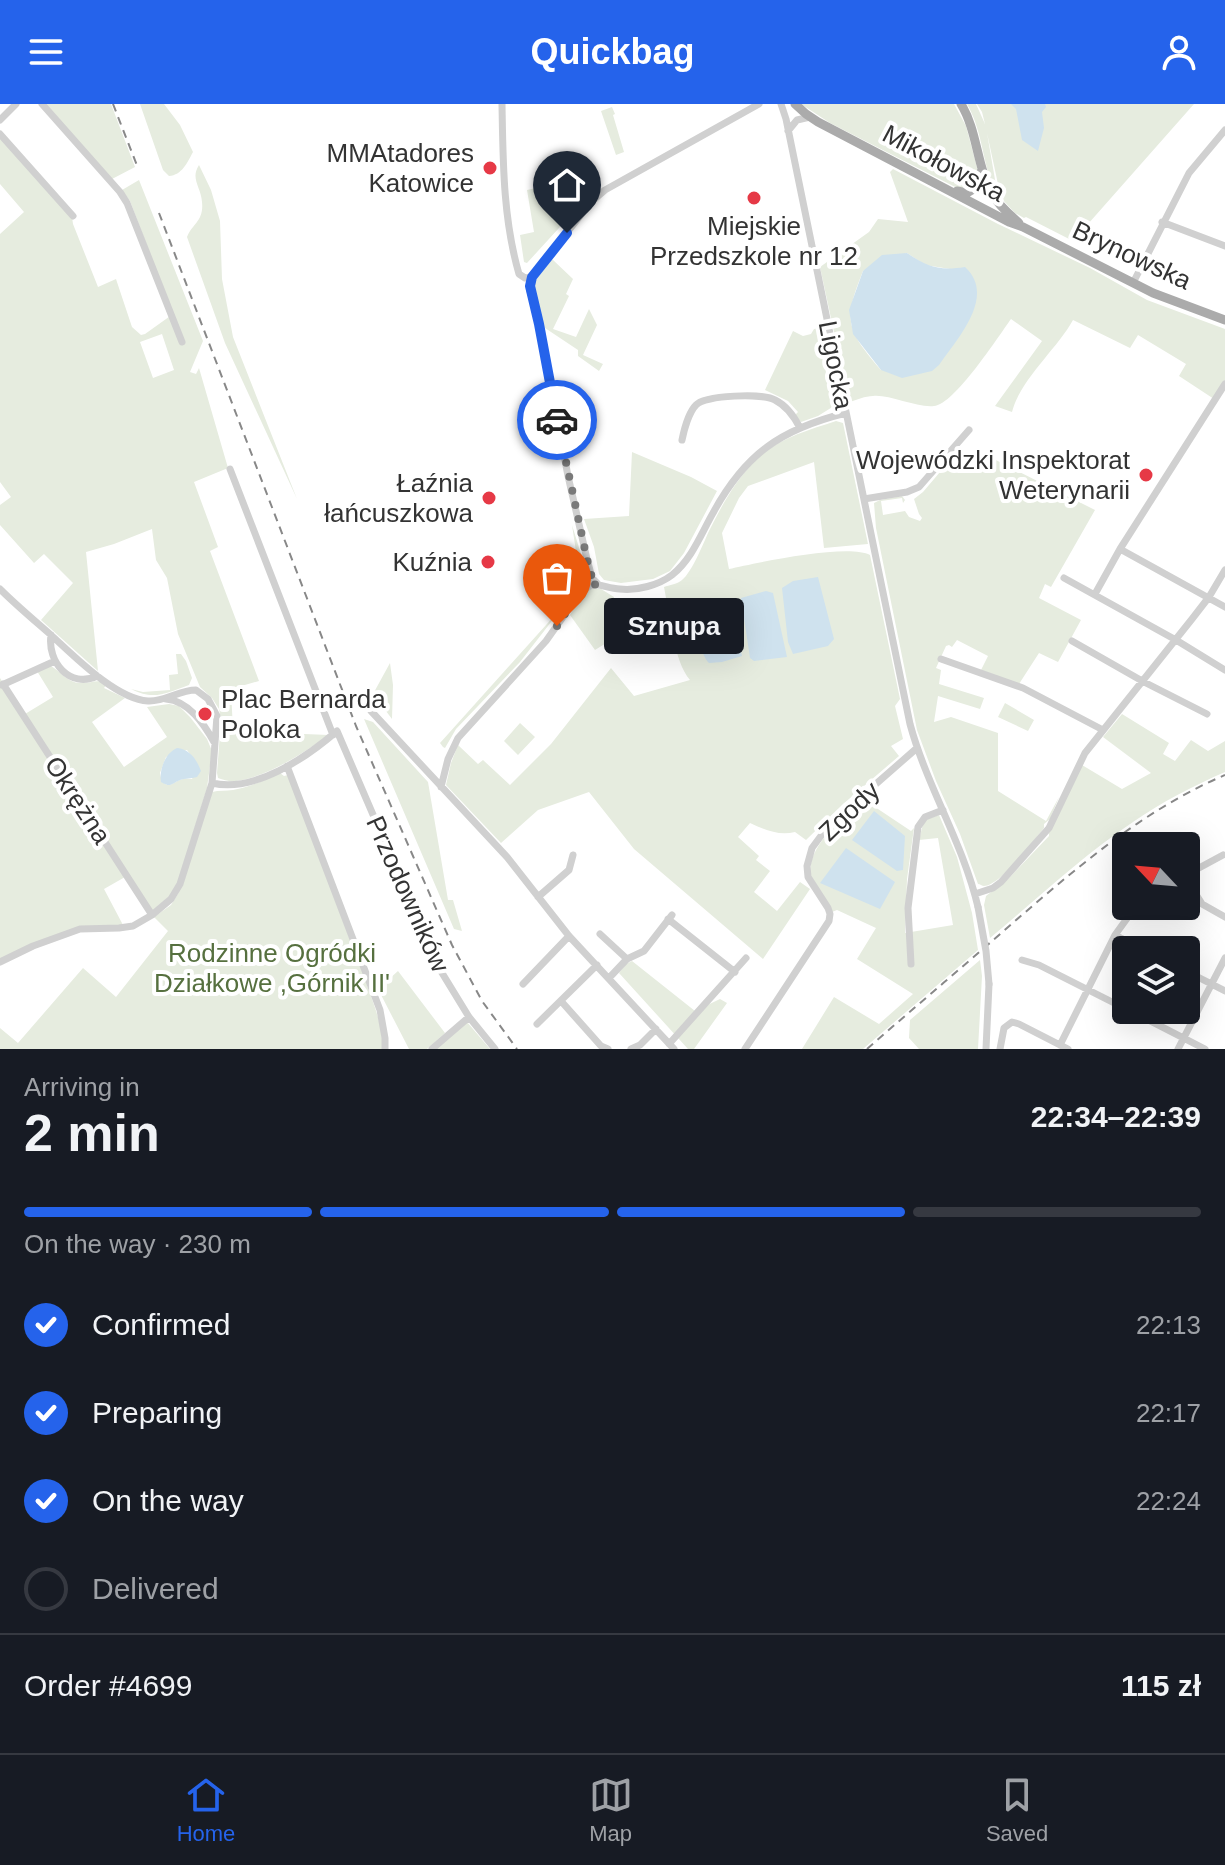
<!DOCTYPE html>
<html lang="en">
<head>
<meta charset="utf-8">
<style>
	body { margin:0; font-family:Helvetica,sans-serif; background:#20242c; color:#f1f3f6; height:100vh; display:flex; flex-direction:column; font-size:30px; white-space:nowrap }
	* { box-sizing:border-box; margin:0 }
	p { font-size:26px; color:#9ea1a6 }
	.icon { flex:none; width:44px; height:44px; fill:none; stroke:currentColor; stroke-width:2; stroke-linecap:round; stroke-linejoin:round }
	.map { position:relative; height:945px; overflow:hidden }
	.details { display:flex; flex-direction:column; background:#171b24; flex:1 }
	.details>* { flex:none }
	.needle { width:52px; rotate:296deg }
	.fabs { position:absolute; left:1112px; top:728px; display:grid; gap:16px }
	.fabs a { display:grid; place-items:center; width:88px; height:88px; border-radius:8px; background:#171b24; box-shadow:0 8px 32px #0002; font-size:40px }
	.pin { position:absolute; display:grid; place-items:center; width:68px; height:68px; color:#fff; margin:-82px -34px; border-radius:50% 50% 50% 0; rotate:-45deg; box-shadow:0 0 8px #0007 }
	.pin .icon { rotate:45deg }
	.courier { position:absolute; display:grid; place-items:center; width:80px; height:80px; margin:-40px; border:6px solid #2563eb; border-radius:50%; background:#fff; color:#222; box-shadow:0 2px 10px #0007 }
	.bubble { position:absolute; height:56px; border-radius:8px; background:#171b24; box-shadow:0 8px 32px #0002; font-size:26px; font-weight:700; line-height:56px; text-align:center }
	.summary em { font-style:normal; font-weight:700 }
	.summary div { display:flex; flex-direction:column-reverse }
	.summary { display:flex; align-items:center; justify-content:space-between; height:136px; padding:0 24px }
	h1 { font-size:52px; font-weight:700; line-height:60px }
	.bar { display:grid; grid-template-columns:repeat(4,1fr); gap:12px 8px; align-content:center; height:96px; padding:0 24px }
	.bar i { height:10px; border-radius:6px; background:#363941 }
	.bar .selected { background:#2563eb }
	.bar p { grid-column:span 4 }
	.line { display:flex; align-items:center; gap:20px; padding:0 24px; border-top:2px solid #363941 }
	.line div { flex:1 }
	ol { padding:0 24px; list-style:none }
	li { display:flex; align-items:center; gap:24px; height:88px }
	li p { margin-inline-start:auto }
	li .icon { padding:8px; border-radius:50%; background:#2563eb; color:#fff; stroke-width:4 }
	li:last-child { color:#9ea1a6 }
	li i { width:44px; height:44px; border:4px solid #363941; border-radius:50% }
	header { display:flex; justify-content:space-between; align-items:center; height:104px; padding:0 24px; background:#2563eb; color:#fff; font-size:36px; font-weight:700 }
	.tab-bar { display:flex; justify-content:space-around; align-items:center; height:112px; border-top:2px solid #363941; background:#171b24; font-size:22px; color:#9ea1a6 }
	.tab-bar a { display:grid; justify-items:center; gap:4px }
	.tab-bar .selected { color:#2563eb }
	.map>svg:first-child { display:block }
	.green { fill:#e6ecdf; fill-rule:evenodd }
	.water { fill:#cfe2ee }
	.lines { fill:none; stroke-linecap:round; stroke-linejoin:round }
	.minor { stroke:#d0d0d0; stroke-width:7 }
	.major { stroke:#ababab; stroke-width:9 }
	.rail { stroke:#888; stroke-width:2; stroke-dasharray:8 6; stroke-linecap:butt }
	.minor-bridge { stroke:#d0d0d0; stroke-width:7 }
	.done { stroke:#7a7a7a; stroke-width:8; stroke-dasharray:0 14.4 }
	.route { stroke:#2563eb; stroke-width:10 }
	.poi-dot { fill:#e63946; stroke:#fff; stroke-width:3 }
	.labels { text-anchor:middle; stroke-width:8; stroke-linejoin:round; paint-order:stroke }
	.poi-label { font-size:26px; fill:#333; stroke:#fff; text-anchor:end }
	.street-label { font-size:26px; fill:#333; stroke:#fff }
	.park-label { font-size:26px; fill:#56703f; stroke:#fff }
</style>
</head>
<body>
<header><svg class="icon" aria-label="menu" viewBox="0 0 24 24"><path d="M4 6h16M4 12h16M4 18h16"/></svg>Quickbag<svg class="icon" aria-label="person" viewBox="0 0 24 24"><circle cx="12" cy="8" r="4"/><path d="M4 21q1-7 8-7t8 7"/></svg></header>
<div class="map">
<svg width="1225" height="945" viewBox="0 0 1225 945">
	<rect width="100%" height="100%" fill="#fff"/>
	<path class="green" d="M45,0H111L135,63L112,75Z
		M140,0H164L180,21L193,48C187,59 182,71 169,72L163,66Z
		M801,0H954L966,22L979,71L972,84L959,85L830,19Z
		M967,0H976L985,20L982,8L977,0H1194L1073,137L1026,113L1024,114L1015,109L1001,94L987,29L998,93C982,64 984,29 967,0Z
		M612,3L615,10L613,11L624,48L616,51L601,7Z
		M0,32L72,113L73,120L98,183L116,175L132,223L141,231L145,230L173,210L130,97L122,86L139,76L203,237L190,268L196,270L199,264L228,364L194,378L218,443L210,447L259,577L231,585L233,627L329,631C301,650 270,672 236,677C230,678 224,676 218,674L217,669L221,616L219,605L212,594L200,583L178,530L167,474L156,456L152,425L114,440L86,448L98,567L41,516L73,479L44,450L34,459L0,421V401L11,393L0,378V130L24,108L0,80ZM162,230L174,266L153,274L140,238Z
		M199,61L211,86L220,117L222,175L233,233L297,395L225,239L187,133C193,119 204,117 202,98C201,83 190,75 199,61Z
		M560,65L574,98L591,87V89L527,159L524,158L520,131L534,128L527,86L536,84L542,104L557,99L547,68Z
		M893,65L998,120L1090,164L1147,196L1225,225V276L1214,295L1179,272L1186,260L1138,231L1130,244L1073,216C1057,245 1020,276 1012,308L995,302L1042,237L1011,215C998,233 954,301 934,302C917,304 888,290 873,292C865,292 857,296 849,298L820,163L869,128L878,115L908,118L890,68ZM907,149L925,161L950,165L881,266C846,225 843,217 863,167Z
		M552,155L573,175L566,190L569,192L553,225L576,233L589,205L597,221L583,251L603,260L599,267L578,252V246L542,222L540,208H538C530,177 533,180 552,155Z
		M819,224L830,294L834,302L818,312L801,318L795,311L798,308L788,297L765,286L793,227L803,232L811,230L814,225Z
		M836,317L843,319L868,440L824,444L814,358L748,382L739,394L722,429L728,460L729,465C756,459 848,439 870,451L900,595L895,602L903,635L891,642L899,652L842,701L806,736L795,728C779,732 765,726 750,719L738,733L759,752L756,756L770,767L754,788L777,807L800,778L810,785L763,855L634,745L589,688L538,706L501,739L446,681L451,659L458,641L478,660L483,656L510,681L551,640L611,564L634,592L690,576C674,558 669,508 664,483C669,481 678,480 682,476C692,468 703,440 709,427C722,401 736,375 758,354C779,334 809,326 836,317Z
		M632,348L691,373L717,387L684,449L670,467L653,475L621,479L604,476L599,470L594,443L584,415L629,412Z
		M957,348H980L1095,406L1051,483L1045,480L1039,494L1081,516L1058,558L1039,549L1019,580L981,566L988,552L957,536L952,543L949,541L946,542L936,564L941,566L939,580L984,594L980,605L938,592L934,618L951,613L998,629V687L1046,717L1059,693L1050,715L1044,720V724C1034,736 1000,782 984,782C982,782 980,780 978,780L960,730L936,677L917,626L876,424L874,399L880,396L902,392L905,396L903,399L902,394L881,397L883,411L905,407L909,413L920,417L922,414L919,410L914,395L923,388Z
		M572,421L581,450L579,470L572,491L520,558L456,625L445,644L443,643L440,639L555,511L571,481L577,454Z
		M592,484L601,485L614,493L611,536L595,546L570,511L582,490Z
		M176,550H181L186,557L192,574L189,581C166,589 154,597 131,585L143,588L170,586L169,571L178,570Z
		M390,559L393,581L392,615L373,590Z
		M51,562C60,567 68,579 80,579C91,580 97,574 107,580L104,584L125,594L92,618L124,663L167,633L147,603L169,600L179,602L190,613L207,635L212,647L207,684L177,781L171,791L153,806L151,805L25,610L53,593L37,567ZM187,646L198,661L192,675C189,675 186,674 183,675C173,677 172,685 162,678L160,669L166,653Z
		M0,574L125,773L104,785L123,821L80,823L0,855Z
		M1005,599L1034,616L1028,627L998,613Z
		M1122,610L1169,639L1163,650L1175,657L1191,636L1208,647L1225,637V668C1193,682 1162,698 1133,718C1082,752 1037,795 990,834L984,801L986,792L1009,774L1049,732V729L1082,661L1122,685L1151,669L1103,633Z
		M364,615L373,618L428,678L448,796H453L462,827L454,825Z
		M520,619L535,633L518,651L504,637Z
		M280,669L284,672L288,671L366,878C373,899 384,923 382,945H0V924L18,939L83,864L116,893L168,827L154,813L171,801L178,790L212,688C219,686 226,687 233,686C250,683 265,676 280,669Z
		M863,695L911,727L914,724L907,775L905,829L953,821L938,734L919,736L924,716L939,711L957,753L972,809L978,846L863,945H802L834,893L879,920L913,890L857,855L876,824L837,806L832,808C826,798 817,787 812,776C801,747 844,712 863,695Z
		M980,856L982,872L978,945H919L909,934L910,916Z
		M632,857L695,907L720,895L727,899L694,945H688L619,869L626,860Z
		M398,867L445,929L427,945H409L378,885Z
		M467,918L490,945H435Z"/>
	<path class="water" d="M1011,0H1045L1046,3L1042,8L1044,24L1038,47L1022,36L1016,5Z
		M907,149C928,163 939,167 965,163C997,192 957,235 939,261L932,267L902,274L881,266L853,230L849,206L863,167L882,151Z
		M818,473L834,535L828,542L793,550L788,538L782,484L793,477Z
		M766,487L773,489L787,553L754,557L750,554L741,494Z
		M730,498L742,552L722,558L709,559C700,550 697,526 694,512L696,508L711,502Z
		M177,644C190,645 197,656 201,667L197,673C191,675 185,674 180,676C171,680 171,684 161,678C159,666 165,649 177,644Z
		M874,707L905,732L903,766L897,767L852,736Z
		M846,744L895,778L880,805L820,779Z"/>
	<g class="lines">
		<path class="minor" d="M42,0L120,88L127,99L182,238
			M502,0C503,57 503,115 519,170L525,174L532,173
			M781,0L786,15L910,620C927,683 963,739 978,803
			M0,16L16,0
			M788,27L797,16L810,13
			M0,30L73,112
			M1162,118L1225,142
			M532,173L530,187L539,220L568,372L587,455L592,474L598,480
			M532,173L591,98L605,86L759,0
			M1133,179L1189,69L1225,26
			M682,336C684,326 689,308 696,301C704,291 764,289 775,296C787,302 794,312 800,324
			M230,365L333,631
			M864,395L907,388L919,383L969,326
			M1120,445L1225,503
			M1064,474L1176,536L1225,566
			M0,485C16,501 34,516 51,531C74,552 116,595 148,597C165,598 179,586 196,586L208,595L217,612L212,679L180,780L171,795L152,811L133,822L119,824L80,825L33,842L0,858
			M580,489C595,474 602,484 620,485C637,487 659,481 672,471C692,455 701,430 713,409C745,350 781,325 846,309
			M1095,490L1120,445L1225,280
			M51,531C47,558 70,585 97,572
			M1072,537L1144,578L1207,610
			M941,555L1023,584L1103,626
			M3,580L152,811
			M2,581L55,557
			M166,595C189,597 204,620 214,638
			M371,607L507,753L569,832L674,945
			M287,662L380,906L385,934V945
			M212,679C254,689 306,654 337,627L439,864L469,913L495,945
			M441,683L448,655L458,634L546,537L580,489L586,458
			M1186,771L1223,751
			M1186,775L1202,800L1225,813
			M975,790L993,784L1001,778L1049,724L1085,649L1192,515L1209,493L1225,466
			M538,793L569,766L573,751
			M668,815L735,868
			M600,830L627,855
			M1115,831L1144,846
			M1022,856L1039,861L1126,905
			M911,860L908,804L918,723L925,713L943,706
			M1186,867L1225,887
			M609,874L627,855L644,847L672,811
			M523,880L569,832
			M561,897L601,942L608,945
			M1129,906L1205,945
			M537,920L597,861
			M669,940L746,854
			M1060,941L1115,831L1136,802
			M432,945L469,913
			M631,945L640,941L656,925
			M745,945L829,817L830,810L828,804L808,773L807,762L812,744L829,721L917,644
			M986,945L989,880
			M1000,945L1004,924L1012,918L1019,920L1068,945
			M1178,945L1225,854"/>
		<path class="major" d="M795,0L806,10L818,18L1009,118L1023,123L1153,189L1225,216
			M961,0C978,28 976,62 993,91C999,102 1010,111 1019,119
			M957,87L967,89L977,83L982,65"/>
		<path class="rail" d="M113,0L138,64
			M159,109L356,622L452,841L482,897L517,945
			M867,945C916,902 966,860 1015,817C1080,761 1145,705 1225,671"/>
		<path class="minor-bridge" d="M978,803L986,847L989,880"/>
	</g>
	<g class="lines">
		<path class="done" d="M557,522C568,506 578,483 598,480L592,474L587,455L557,316"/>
		<path class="route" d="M557,316L539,220L530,182L532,173L567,129"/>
	</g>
	<g class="poi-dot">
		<circle cx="490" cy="64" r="8"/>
		<circle cx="754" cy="94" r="8"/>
		<circle cx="1146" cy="371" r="8"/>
		<circle cx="489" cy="394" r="8"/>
		<circle cx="488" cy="458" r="8"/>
		<circle cx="205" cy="610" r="8"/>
	</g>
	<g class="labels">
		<g class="poi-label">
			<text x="474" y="58">MMAtadores<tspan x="474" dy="30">Katowice</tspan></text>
			<text x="754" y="131" text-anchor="middle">Miejskie<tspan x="754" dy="30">Przedszkole nr 12</tspan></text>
			<text x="1130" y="365">Wojewódzki Inspektorat<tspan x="1130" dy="30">Weterynarii</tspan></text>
			<text x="473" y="388">Łaźnia<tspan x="473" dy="30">łańcuszkowa</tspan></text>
			<text x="472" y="467">Kuźnia</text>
			<text x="221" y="604" text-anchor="start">Plac Bernarda<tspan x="221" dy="30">Poloka</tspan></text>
		</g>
		<g class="street-label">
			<text transform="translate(944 59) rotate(28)" y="9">Mikołowska</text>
			<text transform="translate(1132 151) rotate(25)" y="9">Brynowska</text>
			<text transform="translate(836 261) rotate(79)" y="9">Ligocka</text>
			<text transform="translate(78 696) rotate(57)" y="9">Okrężna</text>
			<text transform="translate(849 707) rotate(-44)" y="9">Zgody</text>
			<text transform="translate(408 790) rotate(66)" y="9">Przodowników</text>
		</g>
		<g class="park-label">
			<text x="272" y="858">Rodzinne Ogródki<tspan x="272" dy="30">Działkowe ,Górnik II'</tspan></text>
		</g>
	</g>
</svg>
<div class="fabs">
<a><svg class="needle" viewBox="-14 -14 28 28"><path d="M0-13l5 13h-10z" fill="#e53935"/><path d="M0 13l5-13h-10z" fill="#9ea1a6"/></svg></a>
<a><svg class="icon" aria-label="layers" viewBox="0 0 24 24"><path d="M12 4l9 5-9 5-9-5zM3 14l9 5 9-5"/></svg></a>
</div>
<div class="pin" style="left:557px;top:522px;background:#ea580c"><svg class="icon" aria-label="bag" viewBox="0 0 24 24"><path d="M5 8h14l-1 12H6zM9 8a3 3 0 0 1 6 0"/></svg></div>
<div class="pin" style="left:567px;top:129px;background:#1f2937"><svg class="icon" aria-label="home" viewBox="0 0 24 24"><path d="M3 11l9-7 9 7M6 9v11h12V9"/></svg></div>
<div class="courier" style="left:557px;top:316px"><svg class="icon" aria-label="car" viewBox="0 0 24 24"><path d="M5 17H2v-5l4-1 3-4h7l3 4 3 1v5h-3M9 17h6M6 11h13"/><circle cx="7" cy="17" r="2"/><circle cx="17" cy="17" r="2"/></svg></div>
<div class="bubble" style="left:604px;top:494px;width:140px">Sznupa</div>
</div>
<section class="details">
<div class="summary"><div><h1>2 min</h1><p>Arriving in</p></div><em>22:34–22:39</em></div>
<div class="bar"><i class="selected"></i><i class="selected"></i><i class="selected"></i><i></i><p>On the way · 230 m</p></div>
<ol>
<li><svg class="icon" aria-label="check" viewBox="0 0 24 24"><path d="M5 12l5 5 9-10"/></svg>Confirmed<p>22:13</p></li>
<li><svg class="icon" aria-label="check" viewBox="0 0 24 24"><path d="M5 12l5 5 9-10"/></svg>Preparing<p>22:17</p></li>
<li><svg class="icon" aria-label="check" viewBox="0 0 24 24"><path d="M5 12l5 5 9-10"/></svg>On the way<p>22:24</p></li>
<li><i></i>Delivered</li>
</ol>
<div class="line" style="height:104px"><div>Order #4699</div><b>115 zł</b></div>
</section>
<nav class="tab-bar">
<a class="selected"><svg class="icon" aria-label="home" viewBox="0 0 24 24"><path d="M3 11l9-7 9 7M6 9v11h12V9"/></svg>Home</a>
<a><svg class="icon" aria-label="map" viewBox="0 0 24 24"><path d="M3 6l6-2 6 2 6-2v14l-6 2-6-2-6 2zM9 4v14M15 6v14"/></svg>Map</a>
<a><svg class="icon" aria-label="saved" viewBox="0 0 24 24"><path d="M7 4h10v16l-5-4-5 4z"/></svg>Saved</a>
</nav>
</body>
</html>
